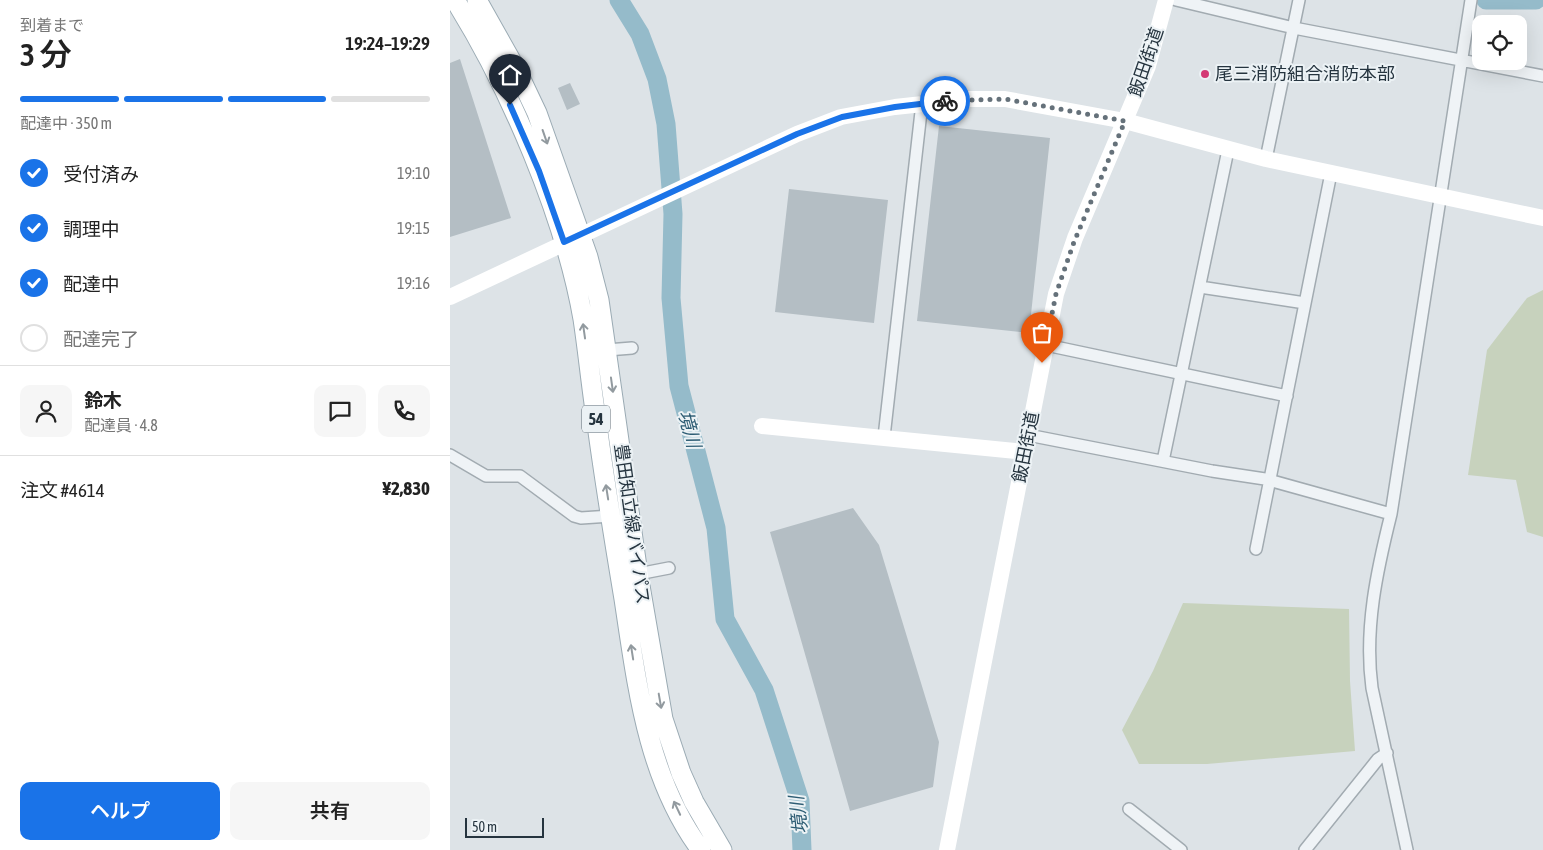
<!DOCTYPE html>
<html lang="ja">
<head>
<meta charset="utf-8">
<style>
	body { margin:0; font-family:"Asap Condensed","Noto Sans JP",sans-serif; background:#f6f6f6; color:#222; height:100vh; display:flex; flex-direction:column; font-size:19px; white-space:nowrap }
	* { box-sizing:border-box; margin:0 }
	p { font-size:16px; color:#767676 }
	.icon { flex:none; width:28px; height:28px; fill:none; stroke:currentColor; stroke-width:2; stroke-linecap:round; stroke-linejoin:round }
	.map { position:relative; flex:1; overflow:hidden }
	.sheet { display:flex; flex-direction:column; background:#fff; width:450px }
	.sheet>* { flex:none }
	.controls { position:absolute; left:1022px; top:15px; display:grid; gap:10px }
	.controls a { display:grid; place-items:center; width:55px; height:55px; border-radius:10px; background:#fff; box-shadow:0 5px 20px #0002; font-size:25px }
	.scale { position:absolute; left:15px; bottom:12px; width:79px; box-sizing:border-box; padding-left:5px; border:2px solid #25343f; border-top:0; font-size:14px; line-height:18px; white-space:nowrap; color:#25343f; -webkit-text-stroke:4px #ecf2f5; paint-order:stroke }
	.pin { position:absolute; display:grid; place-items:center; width:42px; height:42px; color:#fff; margin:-51px -21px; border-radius:50% 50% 50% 0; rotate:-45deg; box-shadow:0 0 5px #0007 }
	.pin .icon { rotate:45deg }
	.courier { position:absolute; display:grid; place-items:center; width:50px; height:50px; margin:-25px; border:4px solid #1a73e8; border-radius:50%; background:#fff; color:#222; box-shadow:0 1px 6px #0007 }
	.head em { font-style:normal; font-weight:600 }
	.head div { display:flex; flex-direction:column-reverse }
	.head { display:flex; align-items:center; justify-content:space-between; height:85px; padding:0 20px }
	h1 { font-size:32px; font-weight:600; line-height:38px }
	.bar { display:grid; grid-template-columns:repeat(4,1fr); gap:8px 5px; align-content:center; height:60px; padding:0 20px }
	.bar i { height:6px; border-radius:4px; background:#e0e0e0 }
	.bar .current { background:#1a73e8 }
	.bar p { grid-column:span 4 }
	.line { display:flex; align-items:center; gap:12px; padding:0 20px; border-top:1px solid #e0e0e0 }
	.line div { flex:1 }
	.round { display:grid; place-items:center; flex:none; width:52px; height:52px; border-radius:10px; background:#f6f6f6 }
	ol { padding:0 20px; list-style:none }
	li { display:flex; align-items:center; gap:15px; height:55px }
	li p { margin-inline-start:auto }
	li .icon { padding:5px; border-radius:50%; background:#1a73e8; color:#fff; stroke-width:4 }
	li:last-child { color:#767676 }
	li i { width:28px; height:28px; border:2px solid #e0e0e0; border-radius:50% }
	.primary-button { display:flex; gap:10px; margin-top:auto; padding:10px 20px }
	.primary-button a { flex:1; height:58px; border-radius:10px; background:#1a73e8; color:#fff; font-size:20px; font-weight:600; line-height:58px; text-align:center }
	.primary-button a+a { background:#f6f6f6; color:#222 }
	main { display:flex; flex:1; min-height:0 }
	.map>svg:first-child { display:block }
	.green { fill:#c7d2bd }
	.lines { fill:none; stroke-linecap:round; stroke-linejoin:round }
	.river { stroke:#95bbca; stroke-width:19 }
	.building { fill:#b4bec4 }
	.street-casing { stroke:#a2abb1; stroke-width:14 }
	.primary-casing { stroke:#9babb4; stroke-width:21 }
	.street { stroke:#eff3f6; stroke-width:11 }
	.secondary { stroke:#fff; stroke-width:16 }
	.primary { stroke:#fff; stroke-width:19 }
	.oneway { stroke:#929a9f }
	.done { stroke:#65717a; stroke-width:5; stroke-dasharray:0 9 }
	.route { stroke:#1a73e8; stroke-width:6 }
	.poi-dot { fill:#d43a75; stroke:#ecf2f5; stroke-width:2 }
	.labels { text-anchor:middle; stroke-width:4; stroke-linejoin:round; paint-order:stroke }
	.shield { fill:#ecf2f5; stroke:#616d76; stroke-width:1 }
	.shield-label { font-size:16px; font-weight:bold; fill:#25343f }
	.street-label { font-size:18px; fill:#25343f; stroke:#ecf2f5 }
	.poi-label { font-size:18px; fill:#25343f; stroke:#ecf2f5; text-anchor:start }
	.water-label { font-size:19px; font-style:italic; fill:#2e5d74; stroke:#ecf2f5 }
</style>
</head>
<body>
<main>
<section class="sheet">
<div class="head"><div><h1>3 分</h1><p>到着まで</p></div><em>19:24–19:29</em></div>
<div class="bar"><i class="current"></i><i class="current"></i><i class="current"></i><i></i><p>配達中 · 350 m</p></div>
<ol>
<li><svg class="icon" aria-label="check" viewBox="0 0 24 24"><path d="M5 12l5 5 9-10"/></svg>受付済み<p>19:10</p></li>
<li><svg class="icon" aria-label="check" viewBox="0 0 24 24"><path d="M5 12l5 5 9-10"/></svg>調理中<p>19:15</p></li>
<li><svg class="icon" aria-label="check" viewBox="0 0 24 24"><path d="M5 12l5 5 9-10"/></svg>配達中<p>19:16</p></li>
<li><i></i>配達完了</li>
</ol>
<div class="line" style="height:90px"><a class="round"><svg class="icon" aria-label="person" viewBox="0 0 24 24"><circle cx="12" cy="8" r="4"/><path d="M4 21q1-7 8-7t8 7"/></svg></a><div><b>鈴木</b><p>配達員 · 4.8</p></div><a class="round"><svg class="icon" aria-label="chat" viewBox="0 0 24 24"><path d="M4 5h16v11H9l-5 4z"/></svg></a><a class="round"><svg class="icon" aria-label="phone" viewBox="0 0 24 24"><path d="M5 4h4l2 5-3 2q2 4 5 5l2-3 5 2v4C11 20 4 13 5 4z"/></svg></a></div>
<div class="line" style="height:65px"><div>注文 #4614</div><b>¥2,830</b></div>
<div class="primary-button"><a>ヘルプ</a><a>共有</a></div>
</section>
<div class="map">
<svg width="1093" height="850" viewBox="0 0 1093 850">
	<rect width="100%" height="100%" fill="#dde3e7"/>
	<path class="green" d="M1093,290V537L1077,532L1066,480L1018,475L1037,350L1077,298Z
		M733,603L899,609L900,681L905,751L757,764H689L672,730L703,671Z"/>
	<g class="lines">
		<path class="river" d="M169,0L190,34L207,79L216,124L223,214L221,298L229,386L266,528L275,619L314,690L350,801L352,850
			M1036,0H1086"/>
	</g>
	<path class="building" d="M10,59L61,218L0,237V63Z
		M120,83L130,104L117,110L108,88Z
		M489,126L600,138L579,333L467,321Z
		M339,189L438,200L424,323L325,312Z
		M403,508L429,545L489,742L483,787L400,811L320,532Z"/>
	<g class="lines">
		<g class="street-casing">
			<path id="street" d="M726,0L844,28L1093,76
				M816,159L849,0
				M750,287L855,303
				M596,345L837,396
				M157,350L182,348
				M578,435L762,471L815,479L941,514
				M434,437L472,103
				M0,455L36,476H70L124,516L131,518L161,516
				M713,461L778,150
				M806,549L881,173
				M188,574L219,568
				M679,809L731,850
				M855,850L928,759L937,753
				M957,850L922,688C914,629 927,570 941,514L1021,0"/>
		</g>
		<g class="primary-casing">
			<path id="primary" d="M5,0C60,88 115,216 133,319C138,352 141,385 146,417C154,478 164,539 174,599C187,684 197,778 251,850
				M27,0L68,73L87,113L138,257L149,300L188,574L213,719L231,773L244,802L272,850"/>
		</g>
		<use href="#street" class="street"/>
		<path class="secondary" d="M0,297L347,134L391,117L445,107L519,99H555L675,121L816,159L1093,218
			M312,426L575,452
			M497,850L606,294L625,238L698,66L716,0"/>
		<use href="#primary" class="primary"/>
	</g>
	<defs><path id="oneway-shaft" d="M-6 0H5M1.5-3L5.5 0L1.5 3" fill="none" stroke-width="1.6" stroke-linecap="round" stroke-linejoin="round" transform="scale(1.25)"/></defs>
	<g class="oneway">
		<use href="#oneway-shaft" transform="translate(95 137) rotate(71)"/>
		<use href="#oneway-shaft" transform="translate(134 331) rotate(-98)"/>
		<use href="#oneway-shaft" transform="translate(162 385) rotate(82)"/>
		<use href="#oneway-shaft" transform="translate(157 492) rotate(-99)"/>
		<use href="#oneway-shaft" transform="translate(182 652) rotate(-99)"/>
		<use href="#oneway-shaft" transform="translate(210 701) rotate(80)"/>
		<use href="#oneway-shaft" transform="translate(227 808) rotate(-115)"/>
	</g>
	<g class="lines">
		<path class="done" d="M495,101L555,99L675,121L624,242L606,294L592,363"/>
		<path class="route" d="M60,105L89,171L114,242L347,134L392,117L445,107L495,101"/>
	</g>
	<circle class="poi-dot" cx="755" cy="74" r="5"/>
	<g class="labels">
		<rect class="shield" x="132" y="405.5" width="28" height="27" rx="4"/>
		<g class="shield-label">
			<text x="146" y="425">54</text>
		</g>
		<g class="street-label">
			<text transform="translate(696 62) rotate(-71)" y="6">飯田街道</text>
			<text transform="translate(576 447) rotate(-79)" y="6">飯田街道</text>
			<text transform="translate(182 524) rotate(82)" y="6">豊田知立線バイパス</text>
		</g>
		<g class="poi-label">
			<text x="765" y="80">尾三消防組合消防本部</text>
		</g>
		<g class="water-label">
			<text transform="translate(240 429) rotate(75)" y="7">境川</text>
			<text transform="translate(348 815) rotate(-97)" y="7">境川</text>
		</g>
	</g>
</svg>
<div class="controls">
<a><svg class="icon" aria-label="locate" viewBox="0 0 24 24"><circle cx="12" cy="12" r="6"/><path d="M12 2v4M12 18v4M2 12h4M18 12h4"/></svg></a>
</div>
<div class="scale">50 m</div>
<div class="pin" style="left:592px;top:363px;background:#ea580c"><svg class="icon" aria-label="bag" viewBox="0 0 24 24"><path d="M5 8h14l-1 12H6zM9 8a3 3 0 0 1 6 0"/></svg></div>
<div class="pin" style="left:60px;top:105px;background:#1f2937"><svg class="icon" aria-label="home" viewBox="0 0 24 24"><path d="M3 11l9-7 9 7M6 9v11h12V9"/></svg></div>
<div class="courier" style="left:495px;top:101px"><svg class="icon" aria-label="bike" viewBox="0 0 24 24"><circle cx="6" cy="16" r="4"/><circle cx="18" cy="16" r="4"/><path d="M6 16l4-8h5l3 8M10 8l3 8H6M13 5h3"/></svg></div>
</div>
</main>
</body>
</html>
